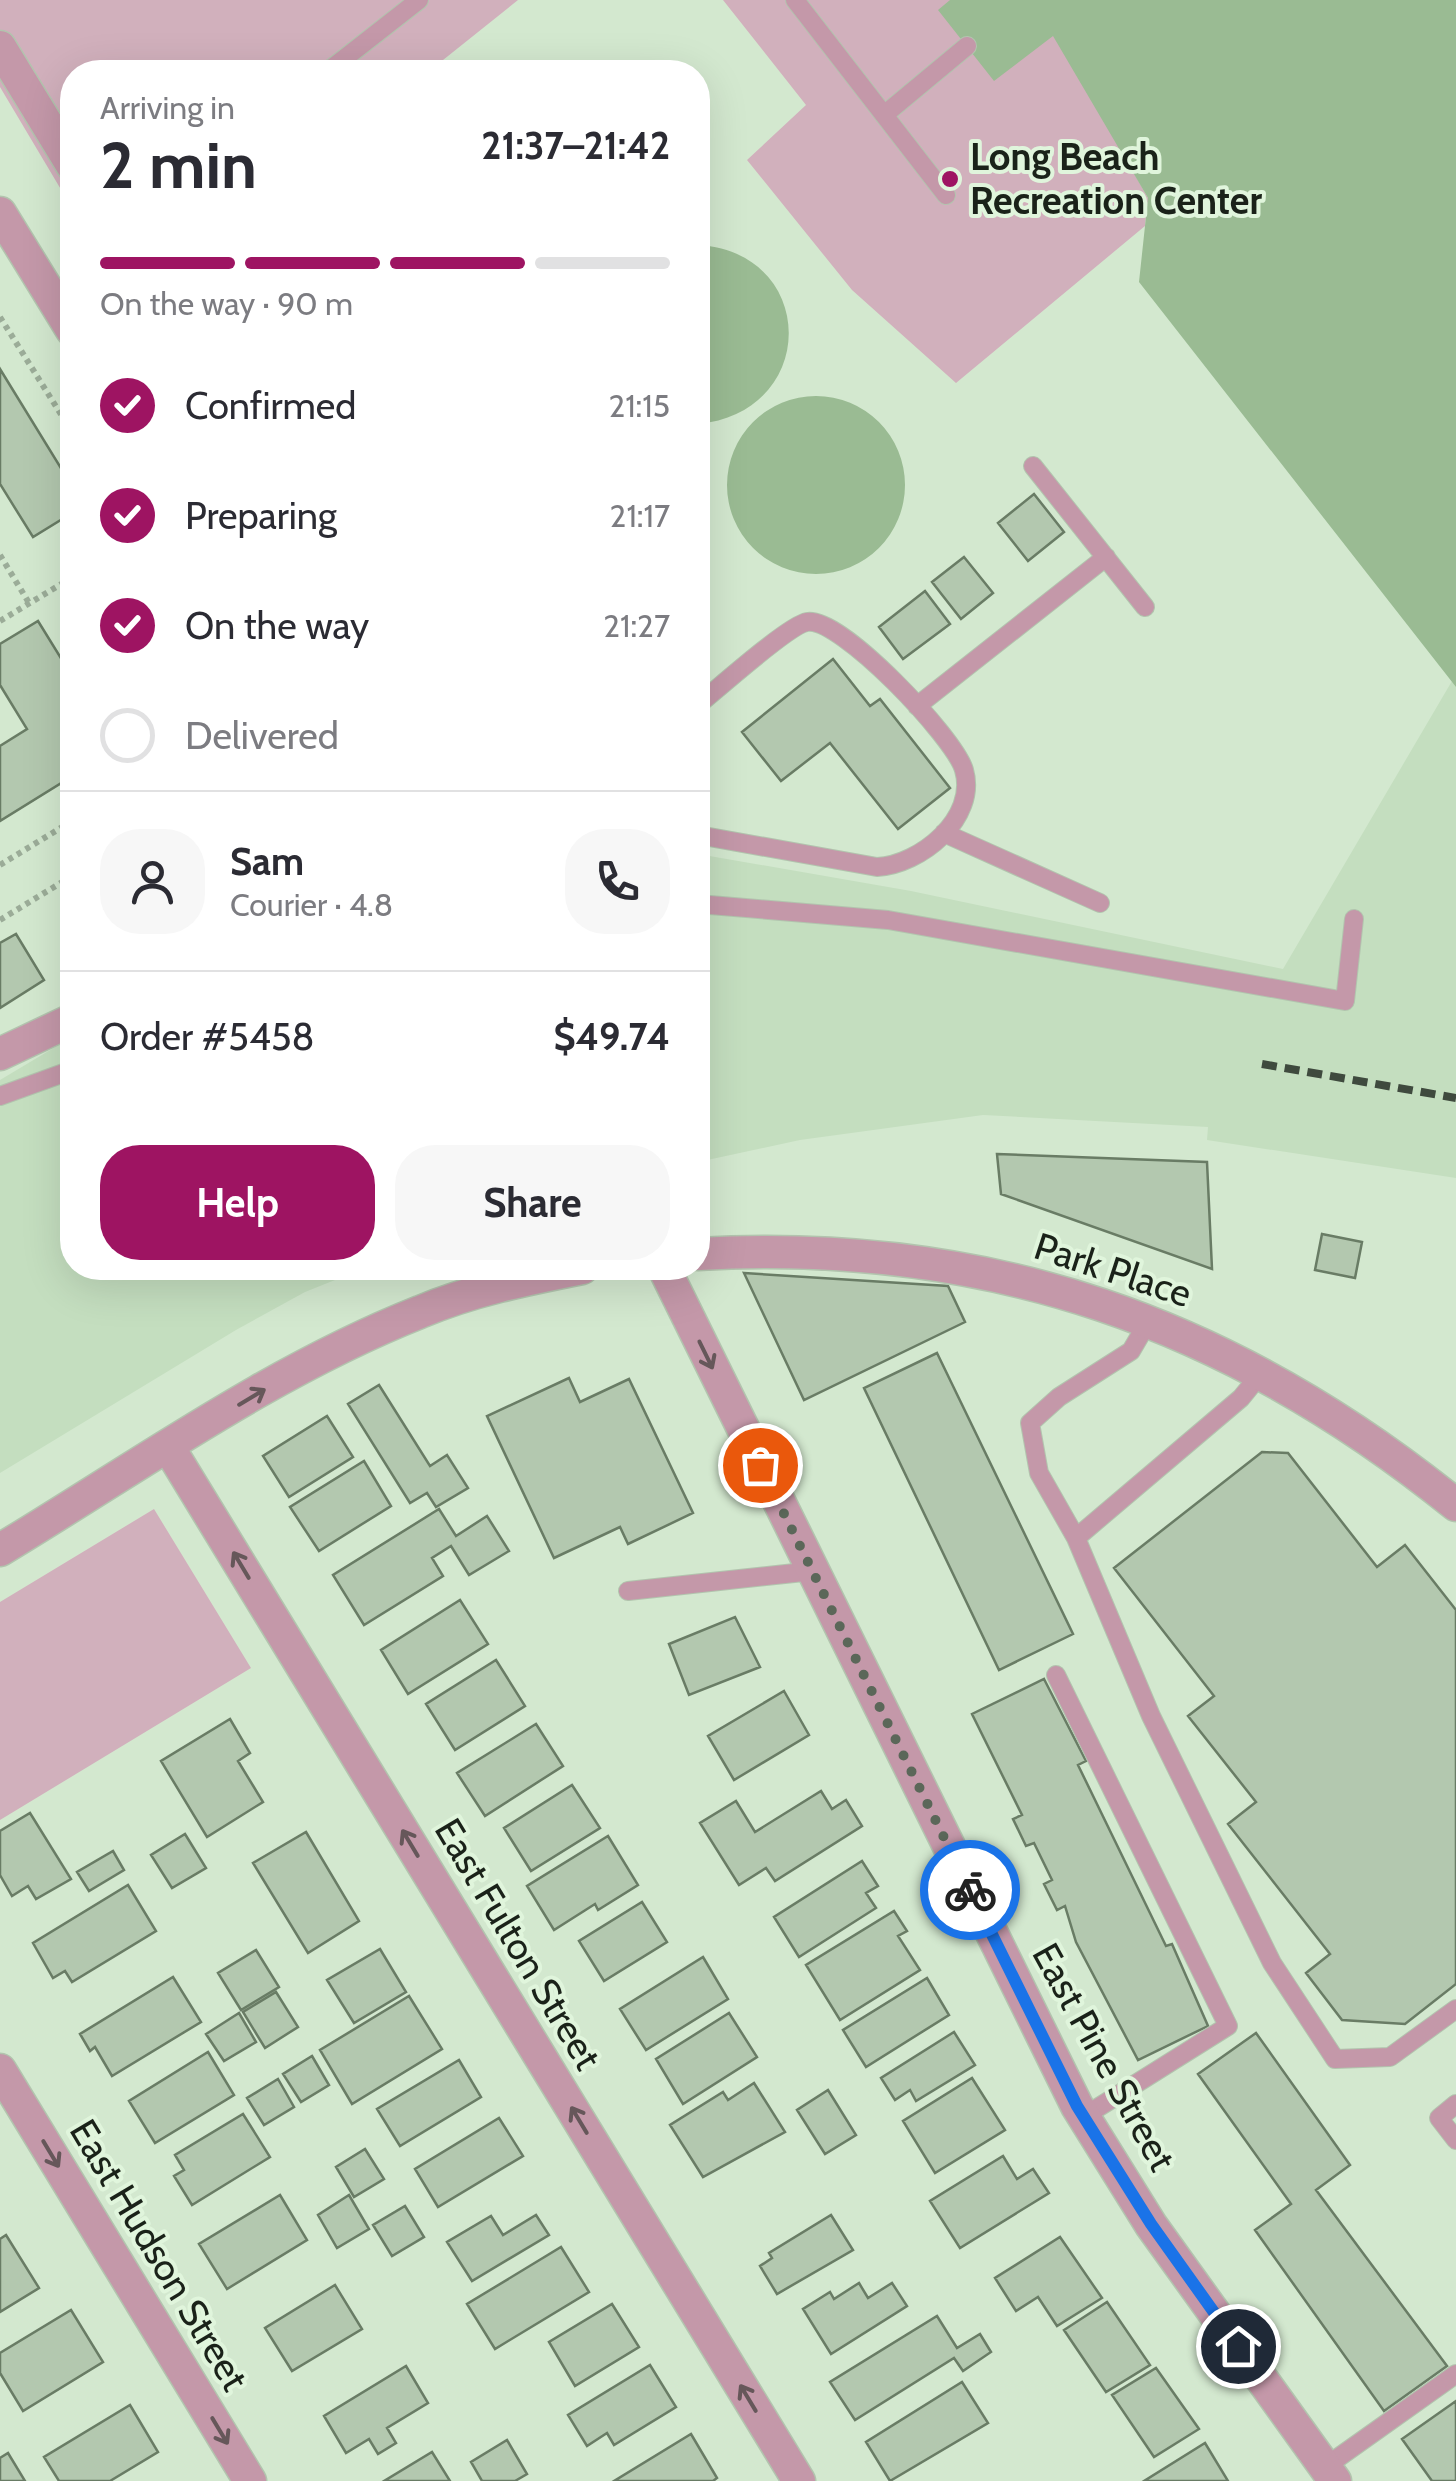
<!DOCTYPE html>
<html lang="en">
<head>
<meta charset="utf-8">
<style>
	body { margin:0; font-family:Cabin,sans-serif; background:#f7f7f7; color:#2b2b33; height:100vh; display:flex; flex-direction:column; font-size:38px; white-space:nowrap }
	* { box-sizing:border-box; margin:0 }
	p { font-size:32px; color:#7c7c81 }
	.icon { flex:none; width:55px; height:55px; fill:none; stroke:currentColor; stroke-width:2; stroke-linecap:round; stroke-linejoin:round }
	.map { position:relative; flex:1; overflow:hidden }
	.sheet { position:absolute; left:60px; top:60px; width:650px; height:1220px; display:flex; flex-direction:column; background:#fff; border-radius:40px; box-shadow:0 10px 40px #0002 }
	.sheet>* { flex:none }
	.pin { position:absolute; display:grid; place-items:center; width:85px; height:85px; color:#fff; margin:-42px; border:5px solid #fff; border-radius:50%; box-shadow:0 2px 10px #0007 }
	.courier { position:absolute; display:grid; place-items:center; width:100px; height:100px; margin:-50px; border:8px solid #1a73e8; border-radius:50%; background:#fff; color:#222; box-shadow:0 2px 12px #0007 }
	.summary em { font-style:normal; font-weight:800 }
	.summary div { display:flex; flex-direction:column-reverse }
	.summary { display:flex; align-items:center; justify-content:space-between; height:170px; padding:0 40px }
	h1 { font-size:65px; font-weight:800; line-height:75px }
	.bar { display:grid; grid-template-columns:repeat(4,1fr); gap:15px 10px; align-content:center; height:120px; padding:0 40px }
	.bar i { height:12px; border-radius:8px; background:#e1e1e2 }
	.bar .current { background:#9e1462 }
	.bar p { grid-column:span 4 }
	.line { display:flex; align-items:center; gap:25px; padding:0 40px; border-top:2px solid #e1e1e2 }
	.line div { flex:1 }
	.round { display:grid; place-items:center; flex:none; width:105px; height:105px; border-radius:40px; background:#f7f7f7 }
	ol { padding:0 40px; list-style:none }
	li { display:flex; align-items:center; gap:30px; height:110px }
	li p { margin-inline-start:auto }
	li .icon { padding:10px; border-radius:50%; background:#9e1462; color:#fff; stroke-width:4 }
	li:last-child { color:#7c7c81 }
	li i { width:55px; height:55px; border:5px solid #e1e1e2; border-radius:50% }
	.primary-button { display:flex; gap:20px; margin-top:auto; padding:20px 40px }
	.primary-button a { flex:1; height:115px; border-radius:40px; background:#9e1462; color:#fff; font-size:40px; font-weight:800; line-height:115px; text-align:center }
	.primary-button a+a { background:#f7f7f7; color:#2b2b33 }
	.map>svg:first-child { display:block }
	.built { fill:#c4debf }
	.green { fill:#d1b0bc }
	.water { fill:#9abb93 }
	.building { fill:#b3c8af; stroke:#697c65; stroke-width:2.5 }
	.lines { fill:none; stroke-linecap:round; stroke-linejoin:round }
	.service-casing { stroke:#b2c4ae; stroke-width:20 }
	.minor-casing { stroke:#b2c4ae; stroke-width:35 }
	.path { stroke:#9bac98; stroke-width:6; stroke-dasharray:5 5; stroke-linecap:butt }
	.service { stroke:#c498a9; stroke-width:18 }
	.minor { stroke:#c498a9; stroke-width:32 }
	.rail { stroke:#3f4a3e; stroke-width:8; stroke-dasharray:15 8; stroke-linecap:butt }
	.oneway { stroke:#66575a }
	.done { stroke:#5b6759; stroke-width:10; stroke-dasharray:0 18 }
	.route { stroke:#1a73e8; stroke-width:12 }
	.poi-dot { fill:#9e1462; stroke:#e0f5dc; stroke-width:4 }
	.labels { text-anchor:middle; stroke-width:8; stroke-linejoin:round; paint-order:stroke }
	.poi-label { font-size:38px; font-weight:bold; fill:#1a2219; stroke:#e0f5dc; text-anchor:start }
	.street-label { font-size:38px; fill:#1a2219; stroke:#e0f5dc }
</style>
</head>
<body>
<div class="map">
<svg width="1456" height="2481" viewBox="0 0 1456 2481">
	<rect width="100%" height="100%" fill="#d3e8cf"/>
	<path class="built" d="M1452,681L1456,687V1178L1207,1140L1208,1127L983,1115L800,1140L698,1162V854L911,891L1283,969Z
		M72,1037V1268H365L305,1292L236,1330L0,1473V1080Z"/>
	<path class="green" d="M0,0H518L428,72H72V208L0,87Z
		M723,0H1036L1148,198L1145,226L956,383L852,290L747,160L806,105Z
		M154,1509L251,1668L0,1820V1602Z"/>
	<path class="water" d="M950,0H1456V687L1139,282L1148,198L1053,36L994,81L938,10Z
		M698,245C818,252 820,412 698,424Z
		M727 485a89 89 0 1 1 178 0a89 89 0 1 1-178 0Z"/>
	<path class="building" d="M0,369L72,486V513L33,537L0,484Z
		M1034,494L1064,532L1028,561L998,523Z
		M964,557L993,593L961,619L932,582Z
		M925,591L950,624L903,659L879,627Z
		M38,621L72,676V768L62,774L66,780L0,821V746L27,729L0,685V644Z
		M833,659L870,706L880,699L950,788L898,829L830,743L781,781L742,732Z
		M16,934L44,980L0,1008V943Z
		M997,1154L1207,1162L1212,1269L1001,1194Z
		M1322,1234L1362,1242L1355,1278L1315,1270Z
		M744,1273L948,1286L965,1322L804,1400Z
		M937,1353L1073,1634L999,1670L864,1388Z
		M569,1378L580,1402L629,1379L693,1513L628,1544L620,1527L554,1558L487,1416Z
		M379,1385L430,1466L447,1455L468,1488L436,1507L427,1493L410,1503L348,1404Z
		M327,1416L353,1457L289,1497L263,1456Z
		M1262,1452L1288,1453L1377,1567L1405,1545L1456,1610V1984L1405,2024L1342,2020L1306,1973L1330,1954L1228,1824L1256,1802L1188,1716L1214,1696L1114,1568Z
		M364,1461L391,1506L319,1551L290,1507Z
		M439,1509L456,1536L487,1516L509,1551L469,1575L451,1546L432,1558L443,1576L364,1625L333,1575Z
		M460,1600L488,1644L408,1694L381,1650Z
		M735,1617L760,1667L689,1695L669,1644Z
		M496,1660L525,1706L455,1750L426,1704Z
		M1044,1679L1086,1761L1078,1765L1166,1946L1172,1944L1208,2026L1138,2060L1076,1942L1065,1906L1057,1910L1044,1884L1052,1880L1034,1843L1026,1846L1013,1819L1022,1815L972,1714Z
		M784,1691L809,1735L734,1780L708,1736Z
		M230,1719L250,1753L238,1761L263,1802L207,1837L161,1761Z
		M536,1724L563,1766L485,1816L457,1773Z
		M572,1785L600,1828L531,1871L504,1828Z
		M821,1791L832,1809L846,1800L862,1826L775,1881L766,1868L739,1885L700,1823L736,1801L755,1832Z
		M30,1813L71,1879L36,1899L28,1886L12,1896L0,1875V1831Z
		M306,1832L359,1921L308,1953L253,1863Z
		M185,1834L206,1868L172,1888L151,1855Z
		M608,1836L638,1885L598,1910L595,1904L554,1930L527,1886Z
		M113,1851L124,1870L89,1891L77,1872Z
		M862,1861L878,1886L866,1893L876,1908L799,1957L774,1917Z
		M128,1885L156,1931L72,1982L65,1971L53,1978L33,1943Z
		M642,1902L667,1942L604,1981L579,1941Z
		M894,1911L907,1931L898,1936L920,1970L840,2020L806,1965Z
		M380,1949L406,1992L354,2023L327,1980Z
		M256,1950L279,1987L241,2010L218,1973Z
		M703,1957L728,1999L646,2050L620,2009Z
		M173,1977L201,2022L112,2076L95,2047L90,2051L80,2034Z
		M927,1978L949,2015L866,2067L843,2030Z
		M276,1992L298,2027L265,2048L243,2012Z
		M409,1996L442,2049L352,2104L320,2050Z
		M239,2013L256,2042L224,2061L206,2034Z
		M729,2013L757,2057L683,2104L656,2059Z
		M954,2032L975,2065L916,2101L910,2090L895,2100L881,2078Z
		M1256,2033L1350,2165L1316,2190L1447,2366L1384,2411L1255,2230L1291,2204L1198,2074Z
		M208,2052L234,2095L155,2143L129,2101Z
		M312,2056L329,2085L301,2102L283,2074Z
		M459,2060L481,2097L400,2146L377,2109Z
		M972,2078L1005,2130L935,2173L903,2121Z
		M278,2079L294,2107L264,2125L247,2098Z
		M754,2083L785,2132L703,2177L670,2125L723,2092L728,2100Z
		M828,2090L856,2135L825,2154L797,2110Z
		M243,2114L270,2157L192,2205L174,2176L184,2170L175,2155Z
		M499,2118L523,2156L438,2207L415,2169Z
		M365,2149L384,2179L354,2197L336,2167Z
		M1003,2156L1017,2179L1033,2169L1049,2193L960,2248L930,2201Z
		M280,2195L307,2240L227,2289L199,2244Z
		M349,2195L369,2229L337,2248L318,2215Z
		M405,2206L424,2237L392,2256L373,2225Z
		M536,2215L549,2235L472,2281L447,2242L491,2216L503,2235Z
		M831,2215L853,2250L777,2294L760,2266L772,2258L769,2253Z
		M6,2235L39,2288L0,2312V2239Z
		M1060,2237L1102,2298L1057,2326L1038,2297L1016,2311L995,2278Z
		M561,2247L589,2292L495,2349L467,2304Z
		M859,2283L868,2298L892,2283L907,2306L831,2354L803,2309L830,2292L834,2299Z
		M335,2285L362,2329L292,2371L265,2328Z
		M1107,2302L1150,2365L1106,2392L1064,2330Z
		M612,2304L639,2347L575,2386L549,2342Z
		M71,2310L103,2362L23,2411L0,2373V2353Z
		M937,2316L957,2348L980,2334L991,2352L963,2371L954,2358L855,2420L830,2382Z
		M650,2365L676,2407L614,2445L607,2433L587,2446L568,2415Z
		M406,2366L428,2403L387,2428L396,2443L378,2454L369,2439L346,2453L324,2416Z
		M1156,2368L1199,2429L1154,2457L1112,2395Z
		M962,2382L988,2423L890,2481L866,2442Z
		M1456,2401V2481H1432L1402,2439Z
		M130,2405L158,2452L110,2481H59L44,2457Z
		M691,2434L717,2478L713,2481H614Z
		M507,2440L527,2474L515,2481H482L471,2462Z
		M1205,2443L1228,2481H1144Z
		M432,2452L450,2481H384Z
		M8,2453L25,2481H0V2458Z"/>
	<g class="lines">
		<g class="service-casing">
			<path id="service" d="M795,0L946,195
				M327,72L419,0
				M884,115L967,46
				M1033,466L1145,607
				M698,705C716,690 789,625 807,622C840,616 955,738 964,770C978,818 920,865 877,867L698,835
				M917,706L1106,557
				M944,833L1100,903
				M698,904L888,920L1345,1001L1354,919
				M0,1096L72,1070
				M1148,1322L1131,1351L1059,1397L1030,1423L1039,1473L1076,1538L1241,1398L1263,1371
				M1076,1538L1151,1716L1272,1963L1335,2059L1390,2057L1456,2009
				M628,1591L813,1571
				M1056,1675L1228,2026L1083,2117
				M1456,2104L1439,2118L1456,2140
				M1325,2467L1456,2374"/>
		</g>
		<g class="minor-casing">
			<path id="minor" d="M0,47L72,165
				M0,213L72,330
				M0,1054L72,1020
				M698,1254C989,1238 1230,1322 1456,1505
				M664,1268L1077,2106L1151,2225L1335,2481
				M169,1448L799,2481
				M0,1550C136,1468 271,1371 420,1312C472,1290 527,1279 582,1268
				M0,2070L250,2481"/>
		</g>
		<path class="path" d="M0,317L72,432
			M0,555L29,603
			M63,583L72,561
			M0,621L63,583L72,598
			M0,865L72,821
			M0,920L72,876"/>
		<use href="#service" class="service"/>
		<use href="#minor" class="minor"/>
		<path class="rail" d="M1262,1064L1456,1098"/>
	</g>
	<defs><path id="oneway-shaft" d="M-6 0H5M1.5-3L5.5 0L1.5 3" fill="none" stroke-width="1.6" stroke-linecap="round" stroke-linejoin="round" transform="scale(2.5)"/></defs>
	<g class="oneway">
		<use href="#oneway-shaft" transform="translate(706 1355) rotate(64)"/>
		<use href="#oneway-shaft" transform="translate(252 1397) rotate(-31)"/>
		<use href="#oneway-shaft" transform="translate(241 1565) rotate(-121)"/>
		<use href="#oneway-shaft" transform="translate(410 1843) rotate(-121)"/>
		<use href="#oneway-shaft" transform="translate(579 2120) rotate(-121)"/>
		<use href="#oneway-shaft" transform="translate(51 2154) rotate(59)"/>
		<use href="#oneway-shaft" transform="translate(748 2398) rotate(-121)"/>
		<use href="#oneway-shaft" transform="translate(220 2431) rotate(59)"/>
	</g>
	<g class="lines">
		<path class="done" d="M760,1465L970,1890"/>
		<path class="route" d="M970,1890L1077,2106L1151,2224L1238,2346"/>
	</g>
	<circle class="poi-dot" cx="950" cy="179" r="10"/>
	<g class="labels">
		<g class="poi-label">
			<text x="970" y="170">Long Beach<tspan x="970" dy="44">Recreation Center</tspan></text>
		</g>
		<g class="street-label">
			<text transform="translate(1113 1270) rotate(18)" y="13">Park Place</text>
			<text transform="translate(518 1944) rotate(59)" y="13">East Fulton Street</text>
			<text transform="translate(1104 2057) rotate(61)" y="13">East Pine Street</text>
			<text transform="translate(159 2255) rotate(59)" y="13">East Hudson Street</text>
		</g>
	</g>
</svg>
<div class="pin" style="left:760px;top:1465px;background:#ea580c"><svg class="icon" aria-label="bag" viewBox="0 0 24 24"><path d="M5 8h14l-1 12H6zM9 8a3 3 0 0 1 6 0"/></svg></div>
<div class="pin" style="left:1238px;top:2346px;background:#1f2937"><svg class="icon" aria-label="home" viewBox="0 0 24 24"><path d="M3 11l9-7 9 7M6 9v11h12V9"/></svg></div>
<div class="courier" style="left:970px;top:1890px"><svg class="icon" aria-label="bike" viewBox="0 0 24 24"><circle cx="6" cy="16" r="4"/><circle cx="18" cy="16" r="4"/><path d="M6 16l4-8h5l3 8M10 8l3 8H6M13 5h3"/></svg></div>
<section class="sheet">
<div class="summary"><div><h1>2 min</h1><p>Arriving in</p></div><em>21:37–21:42</em></div>
<div class="bar"><i class="current"></i><i class="current"></i><i class="current"></i><i></i><p>On the way · 90 m</p></div>
<ol>
<li><svg class="icon" aria-label="check" viewBox="0 0 24 24"><path d="M5 12l5 5 9-10"/></svg>Confirmed<p>21:15</p></li>
<li><svg class="icon" aria-label="check" viewBox="0 0 24 24"><path d="M5 12l5 5 9-10"/></svg>Preparing<p>21:17</p></li>
<li><svg class="icon" aria-label="check" viewBox="0 0 24 24"><path d="M5 12l5 5 9-10"/></svg>On the way<p>21:27</p></li>
<li><i></i>Delivered</li>
</ol>
<div class="line" style="height:180px"><a class="round"><svg class="icon" aria-label="person" viewBox="0 0 24 24"><circle cx="12" cy="8" r="4"/><path d="M4 21q1-7 8-7t8 7"/></svg></a><div><b>Sam</b><p>Courier · 4.8</p></div><a class="round"><svg class="icon" aria-label="phone" viewBox="0 0 24 24"><path d="M5 4h4l2 5-3 2q2 4 5 5l2-3 5 2v4C11 20 4 13 5 4z"/></svg></a></div>
<div class="line" style="height:130px"><div>Order #5458</div><b>$49.74</b></div>
<div class="primary-button"><a>Help</a><a>Share</a></div>
</section>
</div>
</body>
</html>
